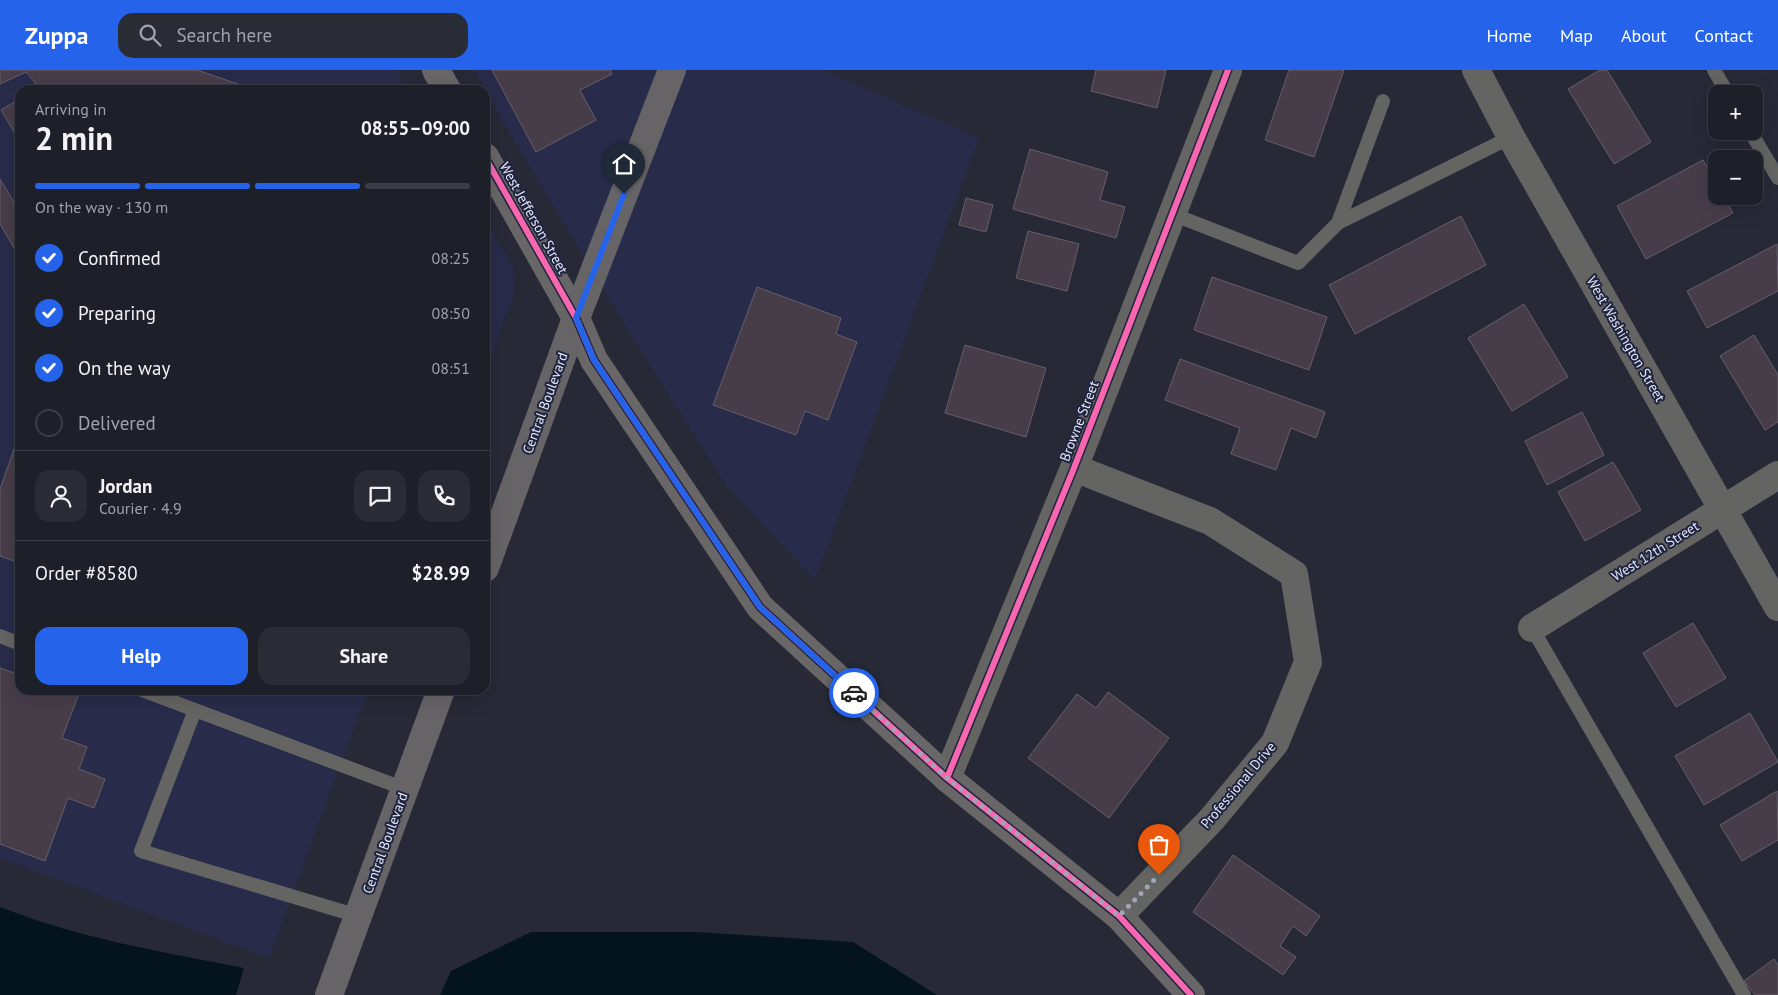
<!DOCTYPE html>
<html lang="en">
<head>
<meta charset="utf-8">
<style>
	body { margin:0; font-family:"PT Sans",sans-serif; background:#2a2c35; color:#f1f3f6; height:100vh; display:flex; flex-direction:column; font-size:19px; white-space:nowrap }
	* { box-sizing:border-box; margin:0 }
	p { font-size:16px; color:#a0a2a8 }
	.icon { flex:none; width:28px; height:28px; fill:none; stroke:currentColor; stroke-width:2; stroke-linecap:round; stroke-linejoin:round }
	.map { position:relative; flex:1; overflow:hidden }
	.drawer { position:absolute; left:15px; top:15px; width:475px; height:610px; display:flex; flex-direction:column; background:#1d1f29; border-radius:15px; box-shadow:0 5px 20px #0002,0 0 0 1px #3b3d46 }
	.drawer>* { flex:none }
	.fabs { position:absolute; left:1708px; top:15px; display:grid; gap:10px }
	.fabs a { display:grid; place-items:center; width:55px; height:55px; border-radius:10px; background:#1d1f29; box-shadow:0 5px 20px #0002,0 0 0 1px #3b3d46; font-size:25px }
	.pin { position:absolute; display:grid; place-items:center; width:42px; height:42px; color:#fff; margin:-51px -21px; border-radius:50% 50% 50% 0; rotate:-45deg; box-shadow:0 0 5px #0007 }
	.pin .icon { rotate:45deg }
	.courier { position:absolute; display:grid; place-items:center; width:50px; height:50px; margin:-25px; border:4px solid #2563eb; border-radius:50%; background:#fff; color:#222; box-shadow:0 1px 6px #0007 }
	.head em { font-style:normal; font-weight:700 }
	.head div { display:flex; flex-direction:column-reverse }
	.head { display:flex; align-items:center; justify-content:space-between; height:85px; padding:0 20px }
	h1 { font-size:32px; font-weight:700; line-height:38px }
	.bar { display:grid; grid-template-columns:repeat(4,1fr); gap:8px 5px; align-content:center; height:60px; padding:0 20px }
	.bar i { height:6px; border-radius:4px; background:#3b3d46 }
	.bar .current { background:#2563eb }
	.bar p { grid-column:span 4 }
	.line { display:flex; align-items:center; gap:12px; padding:0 20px; border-top:1px solid #3b3d46 }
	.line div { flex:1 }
	.round { display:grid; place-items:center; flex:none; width:52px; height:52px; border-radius:15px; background:#2a2c35 }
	ol { padding:0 20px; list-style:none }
	li { display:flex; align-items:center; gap:15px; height:55px }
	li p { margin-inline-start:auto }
	li .icon { padding:5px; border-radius:50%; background:#2563eb; color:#fff; stroke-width:4 }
	li:last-child { color:#a0a2a8 }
	li i { width:28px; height:28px; border:2px solid #3b3d46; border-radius:50% }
	.cta { display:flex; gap:10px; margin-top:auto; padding:10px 20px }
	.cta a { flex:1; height:58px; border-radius:15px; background:#2563eb; color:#fff; font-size:20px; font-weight:700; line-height:58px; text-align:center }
	.cta a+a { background:#2a2c35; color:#f1f3f6 }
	header { display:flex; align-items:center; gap:30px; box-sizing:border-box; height:70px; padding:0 25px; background:#2563eb; color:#fff }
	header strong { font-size:24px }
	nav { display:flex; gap:28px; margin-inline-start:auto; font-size:18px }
	.search { width:350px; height:45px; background:#2a2c35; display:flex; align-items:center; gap:12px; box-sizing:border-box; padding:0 18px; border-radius:15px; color:#a0a2a8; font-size:19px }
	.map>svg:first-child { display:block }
	.built { fill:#282c4a }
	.water { fill:#04141e }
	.building { fill:#473d49; stroke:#665f69 }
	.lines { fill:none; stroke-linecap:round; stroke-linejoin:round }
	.lane { stroke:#646462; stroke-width:14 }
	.street { stroke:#646462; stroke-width:28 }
	.secondary { stroke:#686666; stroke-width:28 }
	.primary { stroke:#666466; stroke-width:28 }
	.cycleway-casing { stroke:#20243e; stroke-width:9 }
	.cycleway { stroke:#f766af; stroke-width:6 }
	.done { stroke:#a1a5b5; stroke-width:5; stroke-dasharray:0 9 }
	.route { stroke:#2563eb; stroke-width:6 }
	.labels { text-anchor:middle; stroke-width:4; stroke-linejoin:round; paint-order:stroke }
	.street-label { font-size:14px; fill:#e3e8f9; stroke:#20243e }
</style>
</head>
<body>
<header>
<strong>Zuppa</strong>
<div class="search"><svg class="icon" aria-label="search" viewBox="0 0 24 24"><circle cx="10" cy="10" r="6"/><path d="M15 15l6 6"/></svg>Search here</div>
<nav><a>Home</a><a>Map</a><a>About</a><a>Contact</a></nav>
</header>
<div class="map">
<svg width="1778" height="925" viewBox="0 0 1778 925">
	<rect width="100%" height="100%" fill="#272937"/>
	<path class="built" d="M0,0H396L407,20H20V620H368L269,888L0,788Z
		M475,0H823L979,68L815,510L726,415L636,273L506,57Z
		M485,150L513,197L514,224L485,303Z"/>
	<path class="water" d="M0,837C78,868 162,882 244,898L236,925H0Z
		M531,862H695L853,872L937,925H440L451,901Z"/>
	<path class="building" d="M0,0H197L255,20H41L26,2L0,14Z
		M492,0H610L612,4L580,20L596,50L536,82Z
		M1096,0H1166L1157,38L1091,21Z
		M1289,0H1344L1314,87L1265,70Z
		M1600,0H1607L1651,72L1614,94L1568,19Z
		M20,29V72L1,40Z
		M1030,79L1108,102L1100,130L1125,137L1116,168L1013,139Z
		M1703,90L1716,113V126H1723L1733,143L1646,189L1617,136Z
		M0,109L20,142V174L14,178L0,154Z
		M966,128L993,135L986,162L959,155Z
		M1461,146L1486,195L1355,264L1329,215Z
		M1028,161L1079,174L1067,221L1016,208Z
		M1777,174L1778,221L1707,258L1687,221Z
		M1212,207L1327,247L1309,300L1194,260Z
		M757,217L841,248L836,264L857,272L828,350L805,341L796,365L713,335Z
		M1524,234L1568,307L1512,341L1468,268Z
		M1754,265L1778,305V352L1765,360L1720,286Z
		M965,275L1046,298L1026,367L945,343Z
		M1180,289L1325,342L1316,368L1291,358L1276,400L1231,384L1240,358L1165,330Z
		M1582,342L1604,385L1547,415L1525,371Z
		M20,362V493L0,486V419Z
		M1613,392L1641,440L1585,471L1558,422Z
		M1693,553L1726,608L1676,637L1643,583Z
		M0,598L20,605V620H60L78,626L62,668L87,677L79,699L105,709L94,738L68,728L45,791L0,774Z
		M1108,622L1169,668L1109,748L1028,688L1077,624L1096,638Z
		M1750,643L1778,692L1704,735L1675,686Z
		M1777,721L1778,770L1742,791L1720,755Z
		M1233,785L1320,846L1306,866L1293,856L1280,876L1296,887L1283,905L1193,842Z
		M1774,889L1778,895V925H1755L1744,911Z"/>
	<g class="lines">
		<path class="lane" d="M1714,0L1728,24
			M1750,61L1778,108
			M1172,144L1298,193L1338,153L1511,67
			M1338,153L1383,31
			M1532,558L1744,925
			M0,566L20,574
			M142,620L405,719
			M195,640L141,781L358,846"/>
		<path class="street" d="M1476,0L1511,67L1778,537
			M1074,398L1210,451L1294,504L1308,592L1275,673L1212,749L1119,846
			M1532,558L1778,405
			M947,708L1074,398L1228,0"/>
		<path class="secondary" d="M436,0L447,20
			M485,87L576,248L594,290L760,537L947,708L1119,846L1191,925"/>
		<path class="primary" d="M485,498L576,248L672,0
			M329,925L441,620"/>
		<g class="cycleway-casing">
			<path id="cycleway" d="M485,87L576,248L594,290L760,537L947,708L1119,846L1191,925
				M947,708L1074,398L1228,0"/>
		</g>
		<use href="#cycleway" class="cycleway"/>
	</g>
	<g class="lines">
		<path class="done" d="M854,623L947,708L1119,846L1159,805"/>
		<path class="route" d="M624,124L576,248L594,290L760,537L854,623"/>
	</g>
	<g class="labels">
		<g class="street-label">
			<text transform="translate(534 148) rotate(61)" y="5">West Jefferson Street</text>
			<text transform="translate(1626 269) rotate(60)" y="5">West Washington Street</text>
			<text transform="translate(545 333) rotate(-70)" y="5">Central Boulevard</text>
			<text transform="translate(1079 351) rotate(-69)" y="5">Browne Street</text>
			<text transform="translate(1655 481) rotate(-32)" y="5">West 12th Street</text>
			<text transform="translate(1238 715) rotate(-50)" y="5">Professional Drive</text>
			<text transform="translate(385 773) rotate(-70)" y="5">Central Boulevard</text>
		</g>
	</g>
</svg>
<div class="fabs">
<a>+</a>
<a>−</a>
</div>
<div class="pin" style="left:1159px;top:805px;background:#ea580c"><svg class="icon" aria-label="bag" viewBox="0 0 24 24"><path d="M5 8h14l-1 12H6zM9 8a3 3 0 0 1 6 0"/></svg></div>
<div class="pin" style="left:624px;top:124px;background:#1f2937"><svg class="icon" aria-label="home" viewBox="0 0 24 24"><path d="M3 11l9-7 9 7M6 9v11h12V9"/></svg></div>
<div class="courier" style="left:854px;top:623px"><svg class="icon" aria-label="car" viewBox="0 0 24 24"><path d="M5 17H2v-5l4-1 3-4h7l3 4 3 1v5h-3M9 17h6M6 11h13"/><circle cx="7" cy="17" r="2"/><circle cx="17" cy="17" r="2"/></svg></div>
<section class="drawer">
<div class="head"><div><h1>2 min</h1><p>Arriving in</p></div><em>08:55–09:00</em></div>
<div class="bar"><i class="current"></i><i class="current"></i><i class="current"></i><i></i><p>On the way · 130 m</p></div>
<ol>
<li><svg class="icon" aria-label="check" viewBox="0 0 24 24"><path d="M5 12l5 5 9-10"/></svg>Confirmed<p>08:25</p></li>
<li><svg class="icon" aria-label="check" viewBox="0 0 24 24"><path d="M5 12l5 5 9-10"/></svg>Preparing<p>08:50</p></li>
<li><svg class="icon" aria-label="check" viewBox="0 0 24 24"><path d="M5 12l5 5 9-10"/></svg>On the way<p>08:51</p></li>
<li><i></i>Delivered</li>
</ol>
<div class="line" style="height:90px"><a class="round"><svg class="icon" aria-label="person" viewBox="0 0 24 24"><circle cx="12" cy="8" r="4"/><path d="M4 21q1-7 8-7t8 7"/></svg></a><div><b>Jordan</b><p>Courier · 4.9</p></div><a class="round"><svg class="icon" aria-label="chat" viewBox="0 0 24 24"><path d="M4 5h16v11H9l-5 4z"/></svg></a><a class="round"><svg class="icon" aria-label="phone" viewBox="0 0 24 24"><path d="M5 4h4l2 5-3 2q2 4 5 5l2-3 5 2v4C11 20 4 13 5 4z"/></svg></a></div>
<div class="line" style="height:65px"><div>Order #8580</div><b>$28.99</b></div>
<div class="cta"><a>Help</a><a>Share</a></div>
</section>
</div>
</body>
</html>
